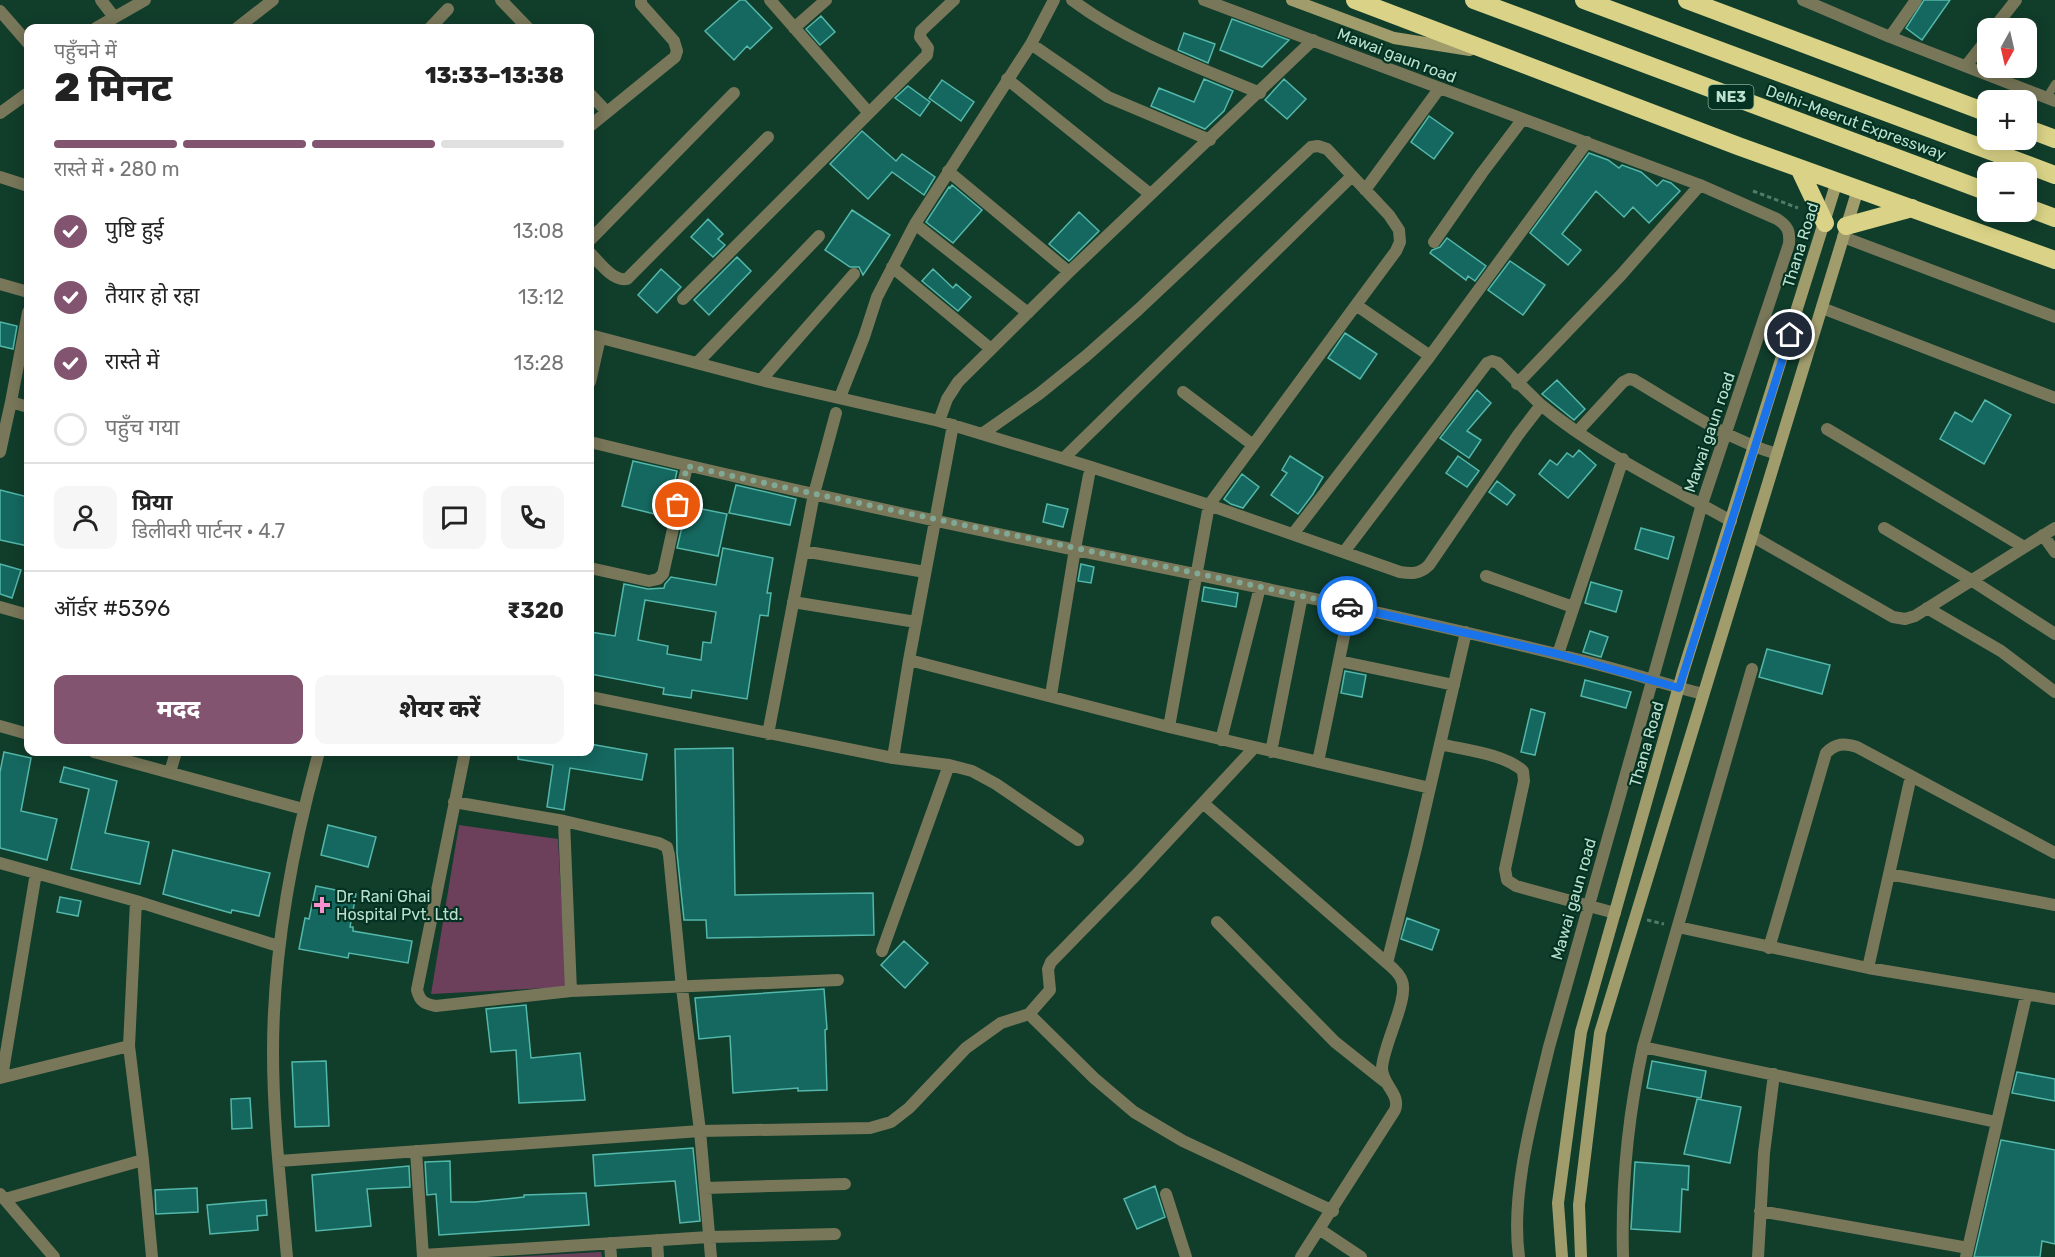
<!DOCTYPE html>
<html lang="hi">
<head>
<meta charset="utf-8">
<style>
	body { margin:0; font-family:Rubik,"Noto Sans Devanagari",sans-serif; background:#f6f6f6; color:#222; height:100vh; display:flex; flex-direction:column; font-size:22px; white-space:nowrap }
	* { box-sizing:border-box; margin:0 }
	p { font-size:20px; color:#767676 }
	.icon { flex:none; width:33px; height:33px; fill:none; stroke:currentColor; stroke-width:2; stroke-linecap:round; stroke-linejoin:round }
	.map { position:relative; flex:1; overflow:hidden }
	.panel { position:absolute; left:24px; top:24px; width:570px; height:732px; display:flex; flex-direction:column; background:#fff; border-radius:12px; box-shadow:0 3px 15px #0003 }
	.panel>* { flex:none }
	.needle { width:39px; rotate:188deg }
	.controls { position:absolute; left:1977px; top:18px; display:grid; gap:12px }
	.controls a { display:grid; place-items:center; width:60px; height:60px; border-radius:12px; background:#fff; box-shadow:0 3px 15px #0003; font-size:30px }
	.pin { position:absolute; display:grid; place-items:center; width:51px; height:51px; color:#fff; margin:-26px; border:3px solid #fff; border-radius:50%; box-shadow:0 2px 6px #0007 }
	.courier { position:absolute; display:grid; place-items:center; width:60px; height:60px; margin:-30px; border:4px solid #1a73e8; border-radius:50%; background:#fff; color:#222; box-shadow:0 2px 8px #0007 }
	.summary em { font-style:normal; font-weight:800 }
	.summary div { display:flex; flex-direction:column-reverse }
	.summary { display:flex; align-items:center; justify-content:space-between; height:102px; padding:0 30px }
	h1 { font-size:39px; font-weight:800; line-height:45px }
	.bar { display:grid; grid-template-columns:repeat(4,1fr); gap:9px 6px; align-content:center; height:72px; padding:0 30px }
	.bar i { height:8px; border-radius:4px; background:#e0e0e0 }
	.bar .current { background:#82546f }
	.bar p { grid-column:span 4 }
	.line { display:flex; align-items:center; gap:15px; padding:0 30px; border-top:2px solid #e0e0e0 }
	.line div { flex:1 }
	.round { display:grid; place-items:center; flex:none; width:63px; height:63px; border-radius:12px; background:#f6f6f6 }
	ol { padding:0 30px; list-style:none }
	li { display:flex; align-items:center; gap:18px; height:66px }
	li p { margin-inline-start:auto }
	li .icon { padding:6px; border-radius:50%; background:#82546f; color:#fff; stroke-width:4 }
	li:last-child { color:#767676 }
	li i { width:33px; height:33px; border:3px solid #e0e0e0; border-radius:50% }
	.action { display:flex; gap:12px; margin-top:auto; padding:12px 30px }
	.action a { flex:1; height:69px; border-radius:12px; background:#82546f; color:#fff; font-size:24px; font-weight:800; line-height:69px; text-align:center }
	.action a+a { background:#f6f6f6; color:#222 }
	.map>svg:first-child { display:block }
	.green { fill:#6c3f5a }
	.building { fill:#15685f; stroke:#53b7aa; stroke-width:1.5; fill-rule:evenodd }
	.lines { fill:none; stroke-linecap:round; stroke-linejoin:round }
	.path { stroke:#517b69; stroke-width:3; stroke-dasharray:4.5 3; stroke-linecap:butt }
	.lane { stroke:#797759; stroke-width:8 }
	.street { stroke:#797759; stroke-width:12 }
	.secondary { stroke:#a19c6c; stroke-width:12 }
	.highway { stroke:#dad387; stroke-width:18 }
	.done { stroke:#80a895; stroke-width:6; stroke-dasharray:0 10.8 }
	.route { stroke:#1a73e8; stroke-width:8 }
	.poi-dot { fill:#f790ce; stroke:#043222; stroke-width:2 }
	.labels { text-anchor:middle; stroke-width:4.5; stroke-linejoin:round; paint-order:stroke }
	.shield { fill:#043222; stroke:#84ac9a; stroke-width:1.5 }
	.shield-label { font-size:15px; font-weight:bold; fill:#bbe1ce }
	.street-label { font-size:16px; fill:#bbe1ce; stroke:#043222 }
	.poi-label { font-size:16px; fill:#bbe1ce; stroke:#043222; text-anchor:start }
</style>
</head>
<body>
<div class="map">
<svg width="2055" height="1257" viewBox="0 0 2055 1257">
	<rect width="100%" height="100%" fill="#113d2b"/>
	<path class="green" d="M459,825L558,839L566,987L431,994Z
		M601,1252L602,1257H509Z"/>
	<path class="building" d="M740,0H745L772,28L750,49L747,46L734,60L705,31Z
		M1924,0H1950L1922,40L1906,28Z
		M821,16L835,32L820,45L806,29Z
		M1232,19L1289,40L1262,67L1220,50Z
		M1184,33L1215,44L1208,63L1178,50Z
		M1204,79L1233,91L1224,111L1205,129L1151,106L1159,88L1194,102Z
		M1284,79L1306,99L1287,119L1265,100Z
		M942,80L974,102L961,121L929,98Z
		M908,86L930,102L920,116L895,98Z
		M1429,116L1453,133L1434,159L1411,142Z
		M862,131L896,161L902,154L935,177L924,195L892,172L868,199L830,164Z
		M1589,153L1608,160L1619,168L1622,165L1641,172L1657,186L1663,180L1671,183L1680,191L1649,223L1633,207L1624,217L1596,191L1562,234L1581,250L1568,265L1530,233Z
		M952,185L982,210L953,243L926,222L949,187L950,188Z
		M852,210L890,235L863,275L859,267H850L825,250Z
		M1079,212L1099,231L1069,261L1049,244Z
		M708,219L723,234L718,239L725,245L713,257L691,237Z
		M1447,238L1486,266L1475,281L1468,276L1466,280L1430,253L1432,250L1440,247Z
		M737,257L751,271L709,315L694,300Z
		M1510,261L1545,285L1523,315L1488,290Z
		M661,269L681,287L657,313L638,295Z
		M933,269L953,288L956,284L971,297L958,311L922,281Z
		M0,322L17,326L13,349L0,346Z
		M1345,333L1377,354L1360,379L1328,358Z
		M1557,380L1585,409L1574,420L1542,394Z
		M1477,390L1491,403L1467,431L1481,440L1469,458L1440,438Z
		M1985,400L2011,415L1984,464L1940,439L1955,412L1972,422Z
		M1579,450L1596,465L1568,498L1539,474L1550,460L1557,465L1567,453L1573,457Z
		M1290,456L1323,477L1313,494L1298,514L1271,495L1287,473L1282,470Z
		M1458,456L1479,471L1467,487L1446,473Z
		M633,461L677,471L667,517L622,506Z
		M1242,474L1259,487L1243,508L1231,504L1224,499Z
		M1497,481L1515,495L1507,505L1489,492Z
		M736,485L796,499L790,525L729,513Z
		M0,490L28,497V546L0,540Z
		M1047,504L1068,509L1063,527L1043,522Z
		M687,506L727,514L718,556L677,548Z
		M1641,528L1674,537L1668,559L1635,549Z
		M723,548L773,558L767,593H771L768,616L760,615L747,699L692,690L691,698L663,694L664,688L590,674V632L615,636L624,584L648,589L664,588L665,584L671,577L716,585ZM645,600L716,612L711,643L703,642L701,660L667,654L668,646L638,640Z
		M0,564L21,570L12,598L0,594Z
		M1081,564L1094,567L1091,583L1078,581Z
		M1591,582L1622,591L1616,612L1585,603Z
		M1204,587L1238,593L1236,607L1202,601Z
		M1590,631L1608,637L1601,657L1583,652Z
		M1767,649L1830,665L1822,694L1759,677Z
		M1345,671L1366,675L1362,697L1341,693Z
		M1585,680L1631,692L1626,708L1581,696Z
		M1531,709L1545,713L1535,755L1521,752Z
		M590,744L647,754L642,780L570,768L564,810L547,807L553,765L518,759V752H590Z
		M733,748L735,895L873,893L874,935L707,938L706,920H684L677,853L675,749Z
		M4,752L31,758L21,811L57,819L47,860L0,848V772Z
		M64,767L117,781L105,833L149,842L140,884L71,869L89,789L60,782Z
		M328,825L376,837L368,867L321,855Z
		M173,850L270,873L259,916L232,910L231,913L163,894Z
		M316,886L356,894L350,927H353V931L412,941L408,963L349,953L348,958L299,949L305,918L309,919Z
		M60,897L81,901L78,916L57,912Z
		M1407,918L1439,930L1432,950L1401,939Z
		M904,941L928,963L905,988L881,965Z
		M824,989L827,1029L825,1030L827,1090L798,1091V1088L733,1093L730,1036L699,1039L695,998Z
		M526,1005L531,1058L580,1053L585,1100L519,1103L516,1050L491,1052L486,1009Z
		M326,1061L329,1126L295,1127L292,1062Z
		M1652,1061L1706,1071L1701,1098L1647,1088Z
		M2017,1072L2055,1079V1101L2012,1093Z
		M250,1098L252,1128L232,1129L231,1099Z
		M1697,1099L1741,1107L1730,1163L1684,1154Z
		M2001,1140L2055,1150V1244L2042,1241L2040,1257H1974Z
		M693,1148L700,1221L680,1223L675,1181L595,1186L593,1155Z
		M450,1161L451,1202H475L524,1197V1195L586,1193L589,1225L439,1235L436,1194L427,1195L425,1162Z
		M1635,1162L1689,1166L1688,1190L1682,1189L1680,1232L1631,1229Z
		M409,1166L410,1187L367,1189L371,1226L316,1231L312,1175Z
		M1155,1186L1165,1217L1137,1229L1124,1199Z
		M197,1188L198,1212L156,1214L155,1190Z
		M266,1200L267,1215L257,1216L258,1230L210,1234L207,1205Z"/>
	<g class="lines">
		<path class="path" d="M1753,191L1798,208
			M1647,920L1664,924"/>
		<path class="lane" d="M2047,97L2055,84"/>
		<path class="street" d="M101,0L114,17
			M501,0L528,28
			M770,0L869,113
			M1072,0C1128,42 1195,66 1260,93
			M1204,0L1700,185L1777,219C1788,226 1790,231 1789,244L1702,504L1549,1047C1534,1110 1510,1192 1519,1257
			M1803,0L1890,37L2055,101
			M0,11L28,43
			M96,28L145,0
			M237,28L273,0
			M430,28L448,9
			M794,28L826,0
			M1994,28L2016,0
			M1890,37L1916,0
			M1031,44L1108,97L1210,140
			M1966,66L1988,38
			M1007,79L1150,194
			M590,94L607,112
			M0,113L28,93
			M590,126L675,57L677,51L674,41L641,4V0
			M948,171L1069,272
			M0,177L28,186
			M1365,190L1439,89
			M915,224L1028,313
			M1843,237L2055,317
			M590,240L734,93
			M1434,242L1482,173L1522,120
			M590,253C599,262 613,282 627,279L768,137
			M892,267L991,349
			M0,284L28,292
			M683,299L927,55L928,48L920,37L921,31L954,0
			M1822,308L2055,398
			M28,312L11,402L28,407
			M590,335L761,380L939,421L1091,467L1209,505L1400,572C1412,574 1420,574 1429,565L1518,435L1541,405C1598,452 1667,485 1731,521
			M1430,356L1356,305L1209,505L1169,727L1430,788
			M697,363L819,236
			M761,380L854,274
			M590,382L600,338
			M1517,384L1621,275L1700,185
			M1183,392L1253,445
			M840,397L864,337L877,297L915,224L1031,44L1054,0
			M939,421L947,399L958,382L1069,272L1313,40
			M1827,429L2024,547
			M1577,432L1623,382L1629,379L1634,380C1680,407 1726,439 1777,454
			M982,434L1039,394L1086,356L1139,309L1311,147L1318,146L1327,149L1389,215L1399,230L1400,242L1396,251L1356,305
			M590,442C749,481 910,516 1071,549C1240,583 1409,617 1576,659C1619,669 1661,683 1703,694
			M0,452L11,402
			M1064,458L1351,177
			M1884,528L1971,580L2055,634
			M1293,534L1430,356L1587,142
			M2043,535L2055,552
			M1752,536L1893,617L1905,619L1915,616L2055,528
			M803,551L925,572
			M1344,552L1487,363L1492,361L1498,363L1541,405
			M590,568L649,581L658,579L663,574L687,466
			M1486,576L1573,607
			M793,602L916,622
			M0,607L28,615
			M1927,608L2001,651L2055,692
			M1558,654L1623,459
			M909,660L953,425
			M1339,661L1454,685
			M1051,695L1075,549L1089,475
			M590,697L893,758L949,765L972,771L996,784L1078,840
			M0,726L28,734
			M768,734L814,494L836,413
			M1221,740L1260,587
			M1440,744C1465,750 1505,754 1523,771L1524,781L1505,869L1507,880L1516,886L1615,913
			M94,752L303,809
			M465,752L417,990C420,1002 425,1004 436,1006L571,991L838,980
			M1271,752L1302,596
			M893,758L909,660L1169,727
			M1318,762L1350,607
			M170,772L176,752
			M454,802L564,821L659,843L667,847L669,855L682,988L700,1131L711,1257
			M1203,803L1387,963
			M564,821L571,991
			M0,863L136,901L278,946
			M1889,874L2055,905
			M1217,922L1335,1042L1384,1081
			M1678,927L1868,968L2055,999
			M1769,948L1826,753C1836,743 1844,743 1857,747L2055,853
			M882,951L949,765
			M1868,968L1911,776
			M1029,1014L1094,1078L1134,1112L1183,1141L1333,1211
			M129,1046L143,1160
			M1643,1047L1996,1122
			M2,1077L36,873
			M0,1078L129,1046L136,901
			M416,1151L423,1257
			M279,1161L700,1131L870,1128L891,1122L909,1108L966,1048L1001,1023L1029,1014L1050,990L1048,969L1051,962L1136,875L1254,748
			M705,1188L845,1184
			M0,1194L54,1257
			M1166,1194L1186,1257
			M5,1199L143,1160L152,1257
			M1760,1211L1968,1248
			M1319,1229L1361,1257
			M657,1240L658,1257
			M610,1243L611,1257
			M423,1255L709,1237L835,1234
			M287,1257C281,1189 273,1120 273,1052C273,951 292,849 319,752
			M1301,1257L1395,1110C1401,1094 1382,1085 1382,1068C1383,1045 1409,999 1402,981C1400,974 1393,968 1387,963L1416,848L1466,632
			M1623,1257C1621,1186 1628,1116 1643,1047L1752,669
			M1758,1257L1764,1153L1774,1074
			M1966,1257L2026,996"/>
		<path class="secondary" d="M1292,0L1394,38L1470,50
			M1562,1257L1558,1203L1581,1032L1683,672L1837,181
			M1581,1257L1579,1205L1600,1033L1858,189"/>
		<path class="highway" d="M1355,0L1738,146L2055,260
			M1474,0L1988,192
			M1584,0L2055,175
			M1687,0L1988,113
			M2026,128L2055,139
			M1799,168L1825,223
			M2026,207L2055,218
			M1846,226L1912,208"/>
	</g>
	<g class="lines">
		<path class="done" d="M678,505L687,466C907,515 1128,557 1347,606"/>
		<path class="route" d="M1347,606L1558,654L1679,688L1790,335"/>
	</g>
	<path class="poi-dot" d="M319 896h6v6h6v6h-6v6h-6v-6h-6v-6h6z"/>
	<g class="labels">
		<rect class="shield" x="1708.5" y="85" width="45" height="24" rx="4.5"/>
		<g class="shield-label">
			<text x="1731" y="102">NE3</text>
		</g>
		<g class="street-label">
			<text transform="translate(1397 55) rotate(21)" y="6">Mawai gaun road</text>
			<text transform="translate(1856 122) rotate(20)" y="6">Delhi-Meerut Expressway</text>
			<text transform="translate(1800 245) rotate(-73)" y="6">Thana Road</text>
			<text transform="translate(1709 432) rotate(-71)" y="6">Mawai gaun road</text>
			<text transform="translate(1646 744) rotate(-74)" y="6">Thana Road</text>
			<text transform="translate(1573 899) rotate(-74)" y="6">Mawai gaun road</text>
		</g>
		<g class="poi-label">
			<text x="336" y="902">Dr. Rani Ghai<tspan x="336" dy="18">Hospital Pvt. Ltd.</tspan></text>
		</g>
	</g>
</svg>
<div class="controls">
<a><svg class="needle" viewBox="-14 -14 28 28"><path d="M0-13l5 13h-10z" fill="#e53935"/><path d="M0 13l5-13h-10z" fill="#767676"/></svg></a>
<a>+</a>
<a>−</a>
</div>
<div class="pin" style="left:678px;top:505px;background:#ea580c"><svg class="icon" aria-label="bag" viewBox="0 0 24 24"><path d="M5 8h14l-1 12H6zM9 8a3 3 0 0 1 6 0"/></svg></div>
<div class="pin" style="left:1790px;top:335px;background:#1f2937"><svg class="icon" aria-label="home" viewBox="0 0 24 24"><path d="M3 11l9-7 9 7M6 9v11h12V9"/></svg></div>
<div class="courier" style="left:1347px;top:606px"><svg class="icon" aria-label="car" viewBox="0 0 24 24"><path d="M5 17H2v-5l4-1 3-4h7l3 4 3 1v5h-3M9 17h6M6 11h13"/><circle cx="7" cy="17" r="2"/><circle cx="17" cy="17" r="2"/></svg></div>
<section class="panel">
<div class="summary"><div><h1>2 मिनट</h1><p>पहुँचने में</p></div><em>13:33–13:38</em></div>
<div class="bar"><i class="current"></i><i class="current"></i><i class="current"></i><i></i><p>रास्ते में · 280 m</p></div>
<ol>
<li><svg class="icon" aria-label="check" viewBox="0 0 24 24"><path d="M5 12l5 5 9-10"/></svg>पुष्टि हुई<p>13:08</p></li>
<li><svg class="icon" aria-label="check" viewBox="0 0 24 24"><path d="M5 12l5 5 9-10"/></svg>तैयार हो रहा<p>13:12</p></li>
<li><svg class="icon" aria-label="check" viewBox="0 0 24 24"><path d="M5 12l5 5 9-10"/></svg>रास्ते में<p>13:28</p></li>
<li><i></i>पहुँच गया</li>
</ol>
<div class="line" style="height:108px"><a class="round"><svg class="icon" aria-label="person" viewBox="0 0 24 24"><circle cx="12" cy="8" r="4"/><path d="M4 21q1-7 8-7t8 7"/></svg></a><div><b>प्रिया</b><p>डिलीवरी पार्टनर · 4.7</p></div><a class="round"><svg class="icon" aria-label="chat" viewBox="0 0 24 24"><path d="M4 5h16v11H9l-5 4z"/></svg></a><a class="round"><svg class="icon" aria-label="phone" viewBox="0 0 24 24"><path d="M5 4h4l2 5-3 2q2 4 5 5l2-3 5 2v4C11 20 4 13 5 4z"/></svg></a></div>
<div class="line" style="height:78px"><div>ऑर्डर #5396</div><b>₹320</b></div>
<div class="action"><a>मदद</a><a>शेयर करें</a></div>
</section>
</div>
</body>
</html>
